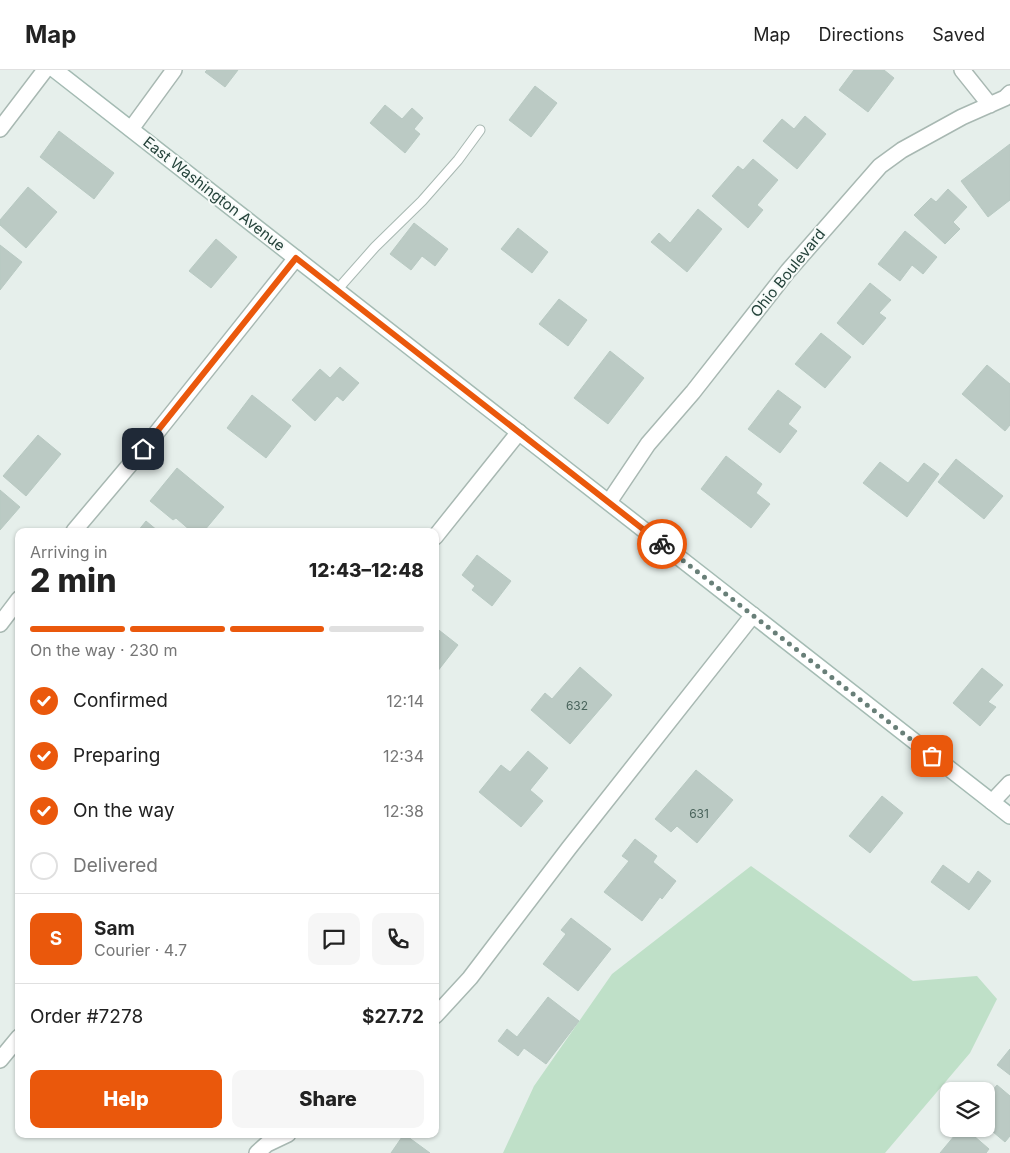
<!DOCTYPE html>
<html lang="en">
<head>
<meta charset="utf-8">
<style>
	body { margin:0; font-family:Inter,sans-serif; background:#f6f6f6; color:#222; height:100vh; display:flex; flex-direction:column; font-size:19px; white-space:nowrap }
	* { box-sizing:border-box; margin:0 }
	p { font-size:16px; color:#767676 }
	.icon { flex:none; width:28px; height:28px; fill:none; stroke:currentColor; stroke-width:2; stroke-linecap:round; stroke-linejoin:round }
	.map { position:relative; flex:1; overflow:hidden }
	.drawer { position:absolute; left:15px; top:458px; width:424px; height:610px; display:flex; flex-direction:column; background:#fff; border-radius:10px; box-shadow:0 1px 4px #0004 }
	.drawer>* { flex:none }
	.controls { position:absolute; left:940px; top:1012px; display:grid; gap:10px }
	.controls a { display:grid; place-items:center; width:55px; height:55px; border-radius:10px; background:#fff; box-shadow:0 1px 4px #0004; font-size:25px }
	.pin { position:absolute; display:grid; place-items:center; width:42px; height:42px; color:#fff; margin:-21px; border-radius:10px; box-shadow:0 2px 8px #0006 }
	.courier { position:absolute; display:grid; place-items:center; width:50px; height:50px; margin:-25px; border:4px solid #ea580c; border-radius:50%; background:#fff; color:#222; box-shadow:0 1px 6px #0007 }
	.overview em { font-style:normal; font-weight:800 }
	.overview div { display:flex; flex-direction:column-reverse }
	.overview { display:flex; align-items:center; justify-content:space-between; height:85px; padding:0 15px }
	h1 { font-size:32px; font-weight:800; line-height:38px }
	.bar { display:grid; grid-template-columns:repeat(4,1fr); gap:8px 5px; align-content:center; height:60px; padding:0 15px }
	.bar i { height:6px; border-radius:4px; background:#e0e0e0 }
	.bar .active { background:#ea580c }
	.bar p { grid-column:span 4 }
	.line { display:flex; align-items:center; gap:12px; padding:0 15px; border-top:1px solid #e0e0e0 }
	.line div { flex:1 }
	.round { display:grid; place-items:center; flex:none; width:52px; height:52px; border-radius:10px; background:#f6f6f6 }
	ol { padding:0 15px; list-style:none }
	li { display:flex; align-items:center; gap:15px; height:55px }
	li p { margin-inline-start:auto }
	li .icon { padding:5px; border-radius:50%; background:#ea580c; color:#fff; stroke-width:4 }
	li:last-child { color:#767676 }
	li i { width:28px; height:28px; border:2px solid #e0e0e0; border-radius:50% }
	.button { display:flex; gap:10px; margin-top:auto; padding:10px 15px }
	.button a { flex:1; height:58px; border-radius:10px; background:#ea580c; color:#fff; font-size:20px; font-weight:800; line-height:58px; text-align:center }
	.button a+a { background:#f6f6f6; color:#222 }
	header { display:flex; align-items:center; gap:30px; box-sizing:border-box; height:70px; padding:0 25px; background:#fff; border-bottom:1px solid #e0e0e0 }
	header strong { font-size:24px }
	nav { display:flex; gap:28px; margin-inline-start:auto; font-size:18px }
	.map>svg:first-child { display:block }
	.green { fill:#bfe0c8 }
	.building { fill:#bbcac4; stroke:#b8c9c2 }
	.lines { fill:none; stroke-linecap:round; stroke-linejoin:round }
	.lane-casing { stroke:#a8b8b2; stroke-width:11 }
	.street-casing { stroke:#a8b8b2; stroke-width:18 }
	.secondary-casing { stroke:#a4bbb3; stroke-width:18 }
	.lane { stroke:#fff; stroke-width:9 }
	.street { stroke:#fff; stroke-width:15 }
	.secondary { stroke:#fff; stroke-width:15 }
	.done { stroke:#687f78; stroke-width:5; stroke-dasharray:0 9 }
	.route { stroke:#ea580c; stroke-width:6 }
	.labels { text-anchor:middle; stroke-width:4; stroke-linejoin:round; paint-order:stroke }
	.number-label { font-size:12px; fill:#4a645c }
	.street-label { font-size:15px; fill:#24423a; stroke:#f7fbf9 }
</style>
</head>
<body>
<header>
<strong>Map</strong>
<nav><a>Map</a><a>Directions</a><a>Saved</a></nav>
</header>
<div class="map">
<svg width="1010" height="1083" viewBox="0 0 1010 1083">
	<rect width="100%" height="100%" fill="#e6efeb"/>
	<path class="green" d="M751,796L913,911L977,906L997,929L970,983L885,1083H503L534,1016L612,904Z"/>
	<path class="building" d="M207,0H238L225,17L205,2Z
		M854,0H884L894,8L868,42L839,20Z
		M535,16L557,33L531,67L509,50Z
		M385,35L402,49L412,38L423,48L414,59L420,64L405,83L370,53Z
		M805,46L826,64L797,99L763,71L782,49L794,59Z
		M59,61L114,103L94,129L40,87Z
		M1010,74V130L988,147L961,111Z
		M753,89L778,110L757,135L763,140L748,158L712,126L738,96L743,100Z
		M28,117L57,142L26,178L0,155V150Z
		M948,119L967,137L953,152L960,159L945,174L914,145L931,128L936,132Z
		M698,139L722,159L687,202L651,172L659,163L670,173Z
		M414,153L448,179L435,196L422,186L411,200L390,184Z
		M518,158L548,182L532,203L501,179Z
		M905,161L937,187L923,204L912,195L900,211L878,194Z
		M216,169L237,187L211,218L189,201Z
		M0,175L22,192L0,220Z
		M870,213L891,230L879,243L886,248L863,275L837,253Z
		M559,229L587,250L568,276L539,254Z
		M821,263L851,287L825,318L795,294Z
		M610,281L644,308L608,354L574,328Z
		M987,295L1010,314V355L1005,361L962,324Z
		M340,297L359,313L343,331L337,326L315,351L292,330L320,299L330,308Z
		M778,320L801,337L788,354L797,361L780,383L748,359Z
		M252,325L291,356L266,388L227,358Z
		M38,365L61,384L26,426L3,406Z
		M726,386L762,414L756,423L770,434L751,458L701,419Z
		M956,389L1003,426L984,449L938,412Z
		M880,392L908,413L924,393L939,404L907,447L863,413Z
		M177,398L224,437L204,461H191L176,448L173,450L150,431Z
		M0,420L20,437L0,460Z
		M146,451L158,461H138Z
		M477,485L511,511L492,536L472,520L475,516L462,505Z
		M435,557L458,575L437,602L435,600Z
		M580,597L612,625L570,674L531,640L545,623L552,629Z
		M982,598L1003,615L988,632L996,637L980,656L953,633Z
		M528,681L548,698L530,720L543,731L521,757L479,722L501,695L510,702Z
		M696,700L733,730L697,773L677,756L671,762L655,749Z
		M882,726L903,743L870,783L849,766Z
		M635,769L657,786L653,792L676,811L662,829L660,827L642,851L604,822L629,791L622,786Z
		M943,795L969,814L978,801L991,811L969,840L931,812Z
		M571,848L611,879L578,921L543,894L566,864L561,860Z
		M548,927L579,951L546,994L524,978L518,986L498,971L507,959L517,967Z
		M1010,979V1005L997,995Z
		M997,1015L1010,1026V1066L1005,1072L986,1056V1028Z
		M960,1059H966L989,1079L986,1083H940Z
		M404,1064L430,1083H391Z"/>
	<g class="lines">
		<g class="lane-casing">
			<path id="lane" d="M337,220L375,177L422,131L458,90L480,60"/>
		</g>
		<g class="street-casing">
			<path id="street" d="M962,0L990,35
				M0,59L45,0
				M131,59L174,0
				M609,432L648,374L693,322L788,201L880,96L902,80L962,47L1005,28L1010,23
				M74,461L154,366L296,188
				M435,467L519,362
				M0,554L19,529
				M992,732L1010,713
				M435,946L470,908L569,778L753,545
				M0,990L19,967
				M257,1083L267,1074L288,1064"/>
		</g>
		<g class="secondary-casing">
			<path id="secondary" d="M55,0L1010,746"/>
		</g>
		<use href="#lane" class="lane"/>
		<use href="#street" class="street"/>
		<use href="#secondary" class="secondary"/>
	</g>
	<g class="lines">
		<path class="done" d="M662,474L932,686"/>
		<path class="route" d="M143,379L296,188L662,474"/>
	</g>
	<g class="labels">
		<g class="number-label">
			<text x="577" y="640">632</text>
			<text x="699" y="748">631</text>
		</g>
		<g class="street-label">
			<text transform="translate(214 124) rotate(38)" y="5">East Washington Avenue</text>
			<text transform="translate(788 203) rotate(-51)" y="5">Ohio Boulevard</text>
		</g>
	</g>
</svg>
<div class="controls">
<a><svg class="icon" aria-label="layers" viewBox="0 0 24 24"><path d="M12 4l9 5-9 5-9-5zM3 14l9 5 9-5"/></svg></a>
</div>
<div class="pin" style="left:932px;top:686px;background:#ea580c"><svg class="icon" aria-label="bag" viewBox="0 0 24 24"><path d="M5 8h14l-1 12H6zM9 8a3 3 0 0 1 6 0"/></svg></div>
<div class="pin" style="left:143px;top:379px;background:#1f2937"><svg class="icon" aria-label="home" viewBox="0 0 24 24"><path d="M3 11l9-7 9 7M6 9v11h12V9"/></svg></div>
<div class="courier" style="left:662px;top:474px"><svg class="icon" aria-label="bike" viewBox="0 0 24 24"><circle cx="6" cy="16" r="4"/><circle cx="18" cy="16" r="4"/><path d="M6 16l4-8h5l3 8M10 8l3 8H6M13 5h3"/></svg></div>
<section class="drawer">
<div class="overview"><div><h1>2 min</h1><p>Arriving in</p></div><em>12:43–12:48</em></div>
<div class="bar"><i class="active"></i><i class="active"></i><i class="active"></i><i></i><p>On the way · 230 m</p></div>
<ol>
<li><svg class="icon" aria-label="check" viewBox="0 0 24 24"><path d="M5 12l5 5 9-10"/></svg>Confirmed<p>12:14</p></li>
<li><svg class="icon" aria-label="check" viewBox="0 0 24 24"><path d="M5 12l5 5 9-10"/></svg>Preparing<p>12:34</p></li>
<li><svg class="icon" aria-label="check" viewBox="0 0 24 24"><path d="M5 12l5 5 9-10"/></svg>On the way<p>12:38</p></li>
<li><i></i>Delivered</li>
</ol>
<div class="line" style="height:90px"><b class="round" style="background:#ea580c;color:#fff">S</b><div><b>Sam</b><p>Courier · 4.7</p></div><a class="round"><svg class="icon" aria-label="chat" viewBox="0 0 24 24"><path d="M4 5h16v11H9l-5 4z"/></svg></a><a class="round"><svg class="icon" aria-label="phone" viewBox="0 0 24 24"><path d="M5 4h4l2 5-3 2q2 4 5 5l2-3 5 2v4C11 20 4 13 5 4z"/></svg></a></div>
<div class="line" style="height:65px"><div>Order #7278</div><b>$27.72</b></div>
<div class="button"><a>Help</a><a>Share</a></div>
</section>
</div>
</body>
</html>
